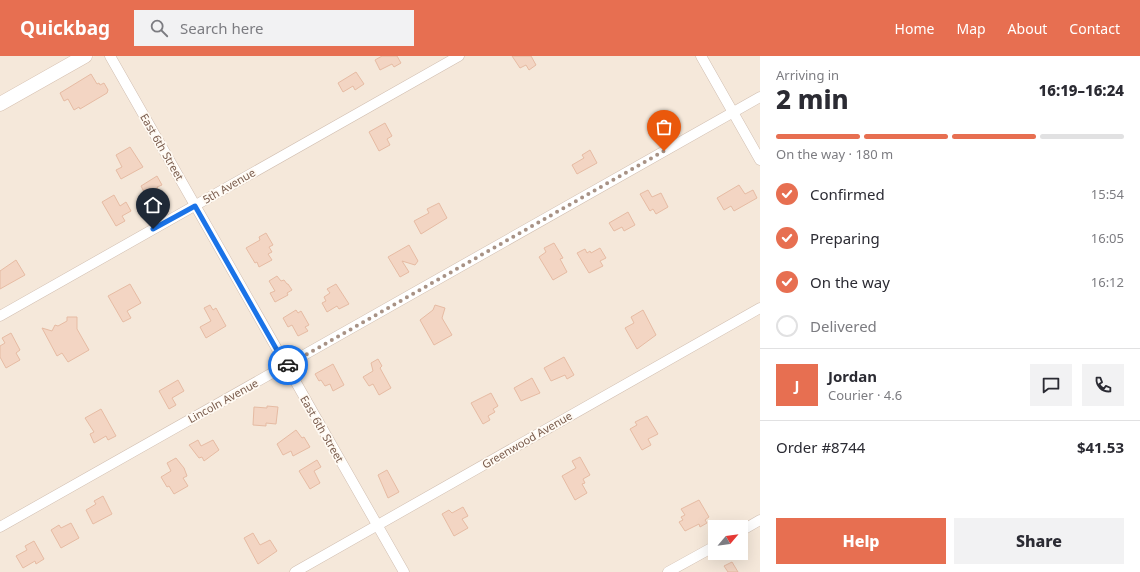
<!DOCTYPE html>
<html lang="en">
<head>
<meta charset="utf-8">
<style>
	body { margin:0; font-family:"Noto Sans",sans-serif; background:#f2f2f3; color:#2b2b33; height:100vh; display:flex; flex-direction:column; font-size:15px; white-space:nowrap }
	* { box-sizing:border-box; margin:0 }
	p { font-size:13px; color:#7c7c81 }
	.icon { flex:none; width:22px; height:22px; fill:none; stroke:currentColor; stroke-width:2; stroke-linecap:round; stroke-linejoin:round }
	.map { position:relative; flex:1; overflow:hidden }
	.side { display:flex; flex-direction:column; background:#fff; width:380px }
	.side>* { flex:none }
	.needle { width:26px; rotate:61deg }
	.tools { position:absolute; left:708px; top:464px; display:grid; gap:8px }
	.tools a { display:grid; place-items:center; width:40px; height:40px; border-radius:0px; background:#fff; box-shadow:0 4px 16px #0002; font-size:20px }
	.pin { position:absolute; display:grid; place-items:center; width:34px; height:34px; color:#fff; margin:-41px -17px; border-radius:50% 50% 50% 0; rotate:-45deg; box-shadow:0 0 4px #0007 }
	.pin .icon { rotate:45deg }
	.courier { position:absolute; display:grid; place-items:center; width:40px; height:40px; margin:-20px; border:3px solid #1a73e8; border-radius:50%; background:#fff; color:#222; box-shadow:0 1px 5px #0007 }
	.overview em { font-style:normal; font-weight:800 }
	.overview div { display:flex; flex-direction:column-reverse }
	.overview { display:flex; align-items:center; justify-content:space-between; height:68px; padding:0 16px }
	h1 { font-size:26px; font-weight:800; line-height:30px }
	.bar { display:grid; grid-template-columns:repeat(4,1fr); gap:6px 4px; align-content:center; height:48px; padding:0 16px }
	.bar i { height:5px; border-radius:3px; background:#e1e1e2 }
	.bar .selected { background:#e76f51 }
	.bar p { grid-column:span 4 }
	.line { display:flex; align-items:center; gap:10px; padding:0 16px; border-top:1px solid #e1e1e2 }
	.line div { flex:1 }
	.round { display:grid; place-items:center; flex:none; width:42px; height:42px; border-radius:0px; background:#f2f2f3 }
	ol { padding:0 16px; list-style:none }
	li { display:flex; align-items:center; gap:12px; height:44px }
	li p { margin-inline-start:auto }
	li .icon { padding:4px; border-radius:50%; background:#e76f51; color:#fff; stroke-width:4 }
	li:last-child { color:#7c7c81 }
	li i { width:22px; height:22px; border:2px solid #e1e1e2; border-radius:50% }
	.action { display:flex; gap:8px; margin-top:auto; padding:8px 16px }
	.action a { flex:1; height:46px; border-radius:0px; background:#e76f51; color:#fff; font-size:16px; font-weight:800; line-height:46px; text-align:center }
	.action a+a { background:#f2f2f3; color:#2b2b33 }
	header { display:flex; align-items:center; gap:24px; box-sizing:border-box; height:56px; padding:0 20px; background:#e76f51; color:#fff }
	header strong { font-size:19px }
	nav { display:flex; gap:22px; margin-inline-start:auto; font-size:14px }
	.search { width:280px; height:36px; background:#f2f2f3; display:flex; align-items:center; gap:10px; box-sizing:border-box; padding:0 14px; border-radius:0px; color:#7c7c81; font-size:15px }
	main { display:flex; flex:1; min-height:0 }
	.map>svg:first-child { display:block }
	.residential { fill:#f5e8da; fill-rule:evenodd }
	.building { fill:#f3d5c3; stroke:#e6bba3 }
	.lines { fill:none; stroke-linecap:round; stroke-linejoin:round }
	.street-casing { stroke:#d1beb0; stroke-width:11 }
	.secondary-casing { stroke:#d6c0b0; stroke-width:15 }
	.street { stroke:#fff; stroke-width:10 }
	.secondary { stroke:#fff; stroke-width:14 }
	.done { stroke:#a89285; stroke-width:4; stroke-dasharray:0 7.2 }
	.route { stroke:#1a73e8; stroke-width:5 }
	.labels { text-anchor:middle; stroke-width:3.5; stroke-linejoin:round; paint-order:stroke }
	.street-label { font-size:11px; fill:#7a5c4d; stroke:#fffaf3 }
</style>
</head>
<body>
<header>
<strong>Quickbag</strong>
<div class="search"><svg class="icon" aria-label="search" viewBox="0 0 24 24"><circle cx="10" cy="10" r="6"/><path d="M15 15l6 6"/></svg>Search here</div>
<nav><a>Home</a><a>Map</a><a>About</a><a>Contact</a></nav>
</header>
<main>
<div class="map">
<svg width="760" height="516" viewBox="0 0 760 516">
	<rect width="100%" height="100%" fill="#fdf6ec"/>
	<path class="residential" d="M0,0H76L0,43Z
		M94,0H760V516H0V54ZM715,471H741V497H715Z"/>
	<path class="building" d="M382,0H397L401,7L394,11L392,8L380,14L375,4Z
		M512,0H531L536,9L529,14L526,9L520,12Z
		M356,16L364,28L355,34L353,30L343,36L338,27Z
		M91,18L97,28L99,27L100,29L104,27L108,34L107,37L80,53L79,51L74,54L68,43L64,45L60,37Z
		M385,67L392,80L387,83L390,89L379,95L369,76Z
		M130,91L143,111L121,123L116,114L122,111L116,99Z
		M590,94L597,107L577,118L572,109L584,102L582,99Z
		M157,120L162,129L157,131L162,140L153,145L150,139L146,140L141,130Z
		M739,129L745,138L753,134L757,142L734,155L731,150L724,154L717,142Z
		M648,134L652,141L661,137L668,151L656,158L653,153L650,155L640,138Z
		M114,139L120,150L126,146L131,155L122,160L125,165L116,170L102,146Z
		M439,147L447,162L421,178L414,165L429,157L427,153Z
		M628,156L635,169L624,175L622,171L614,175L609,167Z
		M266,177L273,189L269,191L272,196L268,198L272,204L259,211L257,206L255,207L246,192L260,184L259,181Z
		M554,187L563,202L560,203L567,216L553,224L539,201L546,196L544,192Z
		M409,189L418,205L415,209L402,205L409,216L400,221L388,201Z
		M600,192L606,202L600,205L603,210L589,217L577,197L585,193L587,197L590,195L591,197Z
		M16,204L25,219L0,233V215Z
		M277,220L281,225L284,224L287,228H288L292,234L287,237L288,239L275,246L270,237L275,235L269,225Z
		M130,228L141,247L127,255L131,262L123,266L108,240Z
		M336,228L349,248L339,253L337,250L327,256L322,247L326,245L324,241L330,237L327,233Z
		M210,249L213,254L216,252L226,270L206,282L200,271L211,265L204,252Z
		M435,249L445,252L442,262L452,279L434,289L420,264L433,254Z
		M296,254L298,257L301,255L309,269L305,271L308,275L298,280L292,269L288,271L283,262Z
		M643,254L656,279L637,293L625,272L634,267L631,261Z
		M67,261H77V273L89,294L68,306L62,297L57,300L42,272L52,275L55,269L58,270L67,265Z
		M11,277L20,294L16,297L20,304L6,312L0,301V290L5,287L2,282Z
		M564,301L574,319L567,323L565,319L551,325L544,312Z
		M378,303L382,310L380,312L391,332L379,339L373,328L369,330L363,321L373,315L371,307Z
		M333,308L344,329L333,335L330,328L325,330L321,324L319,325L315,318Z
		M532,322L540,337L521,345L514,332Z
		M178,324L184,335L172,342L176,349L169,353L159,335Z
		M491,337L498,350L493,353L495,356L488,360L490,364L483,368L471,347Z
		M267,350L278,351L276,368L266,367V370L253,369L254,351L267,352Z
		M101,353L116,380L108,384L106,380L94,387L90,378L94,376L85,362Z
		M647,360L658,378L648,383L651,389L642,394L630,373L637,369L635,366Z
		M296,374L302,382L304,381L310,391L293,400L291,395L283,399L277,388Z
		M198,384L201,390L213,384L219,394L204,405L202,401L199,402L189,389Z
		M580,401L590,419L583,423L585,427L582,428L587,437L575,444L562,420L576,412L572,405Z
		M176,402L184,412L187,420L183,422L188,430L174,438L169,430L167,431L161,421L171,415L167,407Z
		M317,404L321,411L314,415L320,427L310,433L299,415Z
		M387,414L399,436L388,442L378,419Z
		M103,440L112,458L93,468L86,454L96,448L94,445Z
		M699,444L709,461L705,464L707,467L700,471L699,468L685,475L679,466L683,464L681,461L685,459L681,453Z
		M463,451L468,460L462,463L468,472L454,480L442,458L449,454L452,457Z
		M71,467L79,482L61,492L51,474L59,469L61,472Z
		M253,477L260,489L270,484L277,495L258,508L244,482Z
		M34,485L44,503L36,508L35,505L23,512L16,500L27,494L25,490Z
		M732,506L738,516H728L724,510Z"/>
	<g class="lines">
		<g class="street-casing">
			<path id="street" d="M110,0L404,516
				M701,0L760,104
				M0,260L459,0
				M0,471L760,41
				M741,475L760,464
				M295,516L760,252
				M668,516L715,490"/>
		</g>
		<g class="secondary-casing">
			<path id="secondary" d="M0,48L85,0"/>
		</g>
		<use href="#street" class="street"/>
		<use href="#secondary" class="secondary"/>
	</g>
	<g class="lines">
		<path class="done" d="M288,309L664,95"/>
		<path class="route" d="M153,173L195,150L286,310L288,309"/>
	</g>
	<g class="labels">
		<g class="street-label">
			<text transform="translate(162 91) rotate(60)" y="4">East 6th Street</text>
			<text transform="translate(229 130) rotate(-30)" y="4">5th Avenue</text>
			<text transform="translate(223 345) rotate(-29)" y="4">Lincoln Avenue</text>
			<text transform="translate(322 373) rotate(60)" y="4">East 6th Street</text>
			<text transform="translate(527 384) rotate(-30)" y="4">Greenwood Avenue</text>
		</g>
	</g>
</svg>
<div class="tools">
<a><svg class="needle" viewBox="-14 -14 28 28"><path d="M0-13l5 13h-10z" fill="#e53935"/><path d="M0 13l5-13h-10z" fill="#7c7c81"/></svg></a>
</div>
<div class="pin" style="left:664px;top:95px;background:#ea580c"><svg class="icon" aria-label="bag" viewBox="0 0 24 24"><path d="M5 8h14l-1 12H6zM9 8a3 3 0 0 1 6 0"/></svg></div>
<div class="pin" style="left:153px;top:173px;background:#1f2937"><svg class="icon" aria-label="home" viewBox="0 0 24 24"><path d="M3 11l9-7 9 7M6 9v11h12V9"/></svg></div>
<div class="courier" style="left:288px;top:309px"><svg class="icon" aria-label="car" viewBox="0 0 24 24"><path d="M5 17H2v-5l4-1 3-4h7l3 4 3 1v5h-3M9 17h6M6 11h13"/><circle cx="7" cy="17" r="2"/><circle cx="17" cy="17" r="2"/></svg></div>
</div>
<section class="side">
<div class="overview"><div><h1>2 min</h1><p>Arriving in</p></div><em>16:19–16:24</em></div>
<div class="bar"><i class="selected"></i><i class="selected"></i><i class="selected"></i><i></i><p>On the way · 180 m</p></div>
<ol>
<li><svg class="icon" aria-label="check" viewBox="0 0 24 24"><path d="M5 12l5 5 9-10"/></svg>Confirmed<p>15:54</p></li>
<li><svg class="icon" aria-label="check" viewBox="0 0 24 24"><path d="M5 12l5 5 9-10"/></svg>Preparing<p>16:05</p></li>
<li><svg class="icon" aria-label="check" viewBox="0 0 24 24"><path d="M5 12l5 5 9-10"/></svg>On the way<p>16:12</p></li>
<li><i></i>Delivered</li>
</ol>
<div class="line" style="height:72px"><b class="round" style="background:#e76f51;color:#fff">J</b><div><b>Jordan</b><p>Courier · 4.6</p></div><a class="round"><svg class="icon" aria-label="chat" viewBox="0 0 24 24"><path d="M4 5h16v11H9l-5 4z"/></svg></a><a class="round"><svg class="icon" aria-label="phone" viewBox="0 0 24 24"><path d="M5 4h4l2 5-3 2q2 4 5 5l2-3 5 2v4C11 20 4 13 5 4z"/></svg></a></div>
<div class="line" style="height:52px"><div>Order #8744</div><b>$41.53</b></div>
<div class="action"><a>Help</a><a>Share</a></div>
</section>
</main>
</body>
</html>
